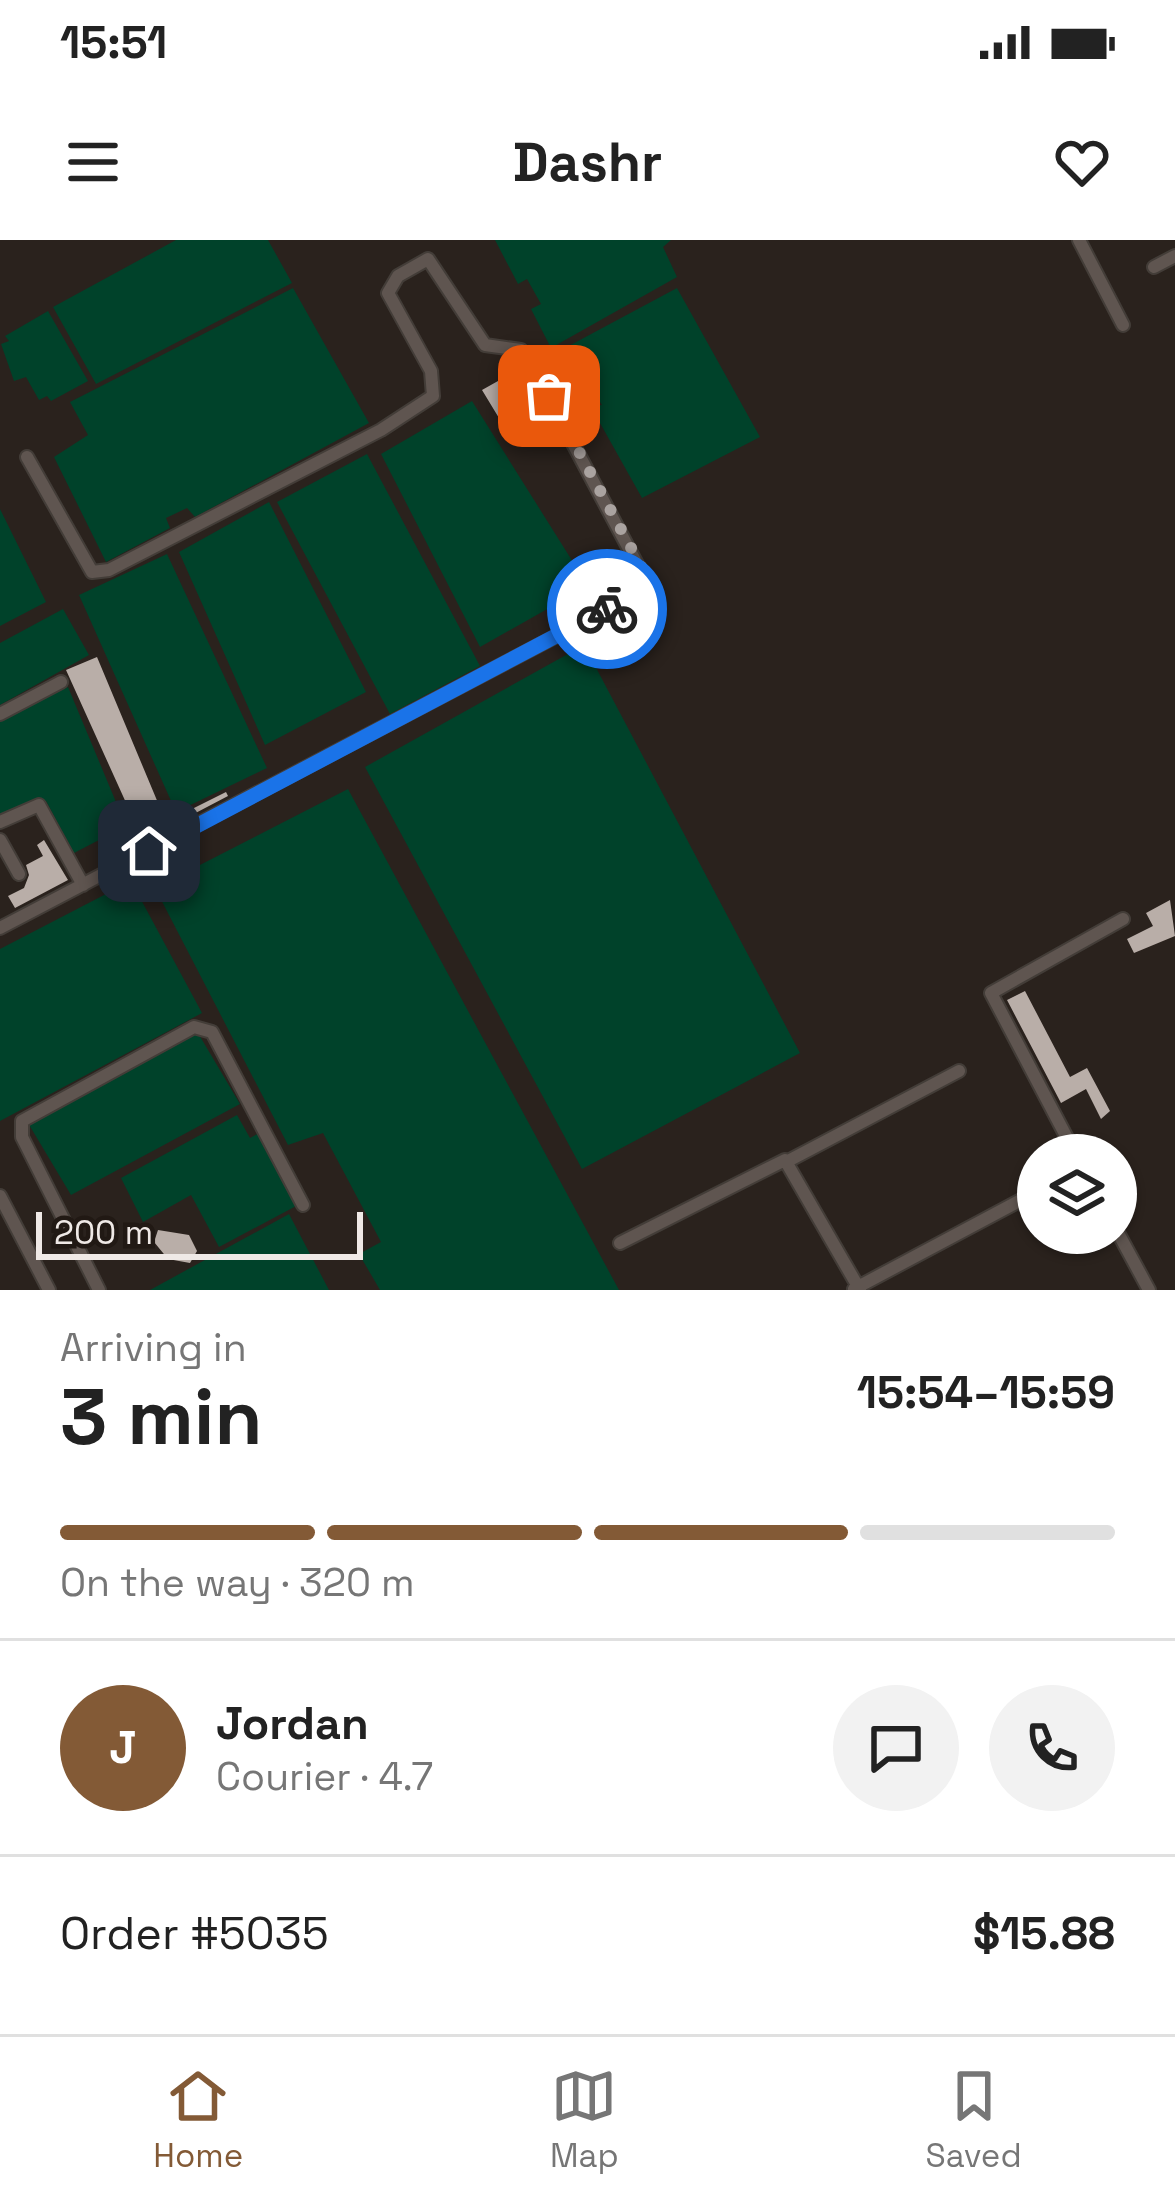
<!DOCTYPE html>
<html lang="en">
<head>
<meta charset="utf-8">
<style>
	body { margin:0; font-family:"Space Grotesk",sans-serif; background:#f2f2f2; color:#222; height:100vh; display:flex; flex-direction:column; font-size:45px; white-space:nowrap }
	* { box-sizing:border-box; margin:0 }
	p { font-size:39px; color:#767676 }
	.icon { flex:none; width:66px; height:66px; fill:none; stroke:currentColor; stroke-width:2; stroke-linecap:round; stroke-linejoin:round }
	.map { position:relative; height:1050px; overflow:hidden }
	.drawer { display:flex; flex-direction:column; background:#fff; flex:1 }
	.drawer>* { flex:none }
	.fabs { position:absolute; left:1017px; top:894px; display:grid; gap:24px }
	.fabs a { display:grid; place-items:center; width:120px; height:120px; border-radius:50%; background:#fff; box-shadow:0 3px 9px #0004; font-size:60px }
	.scale { position:absolute; left:36px; bottom:30px; width:327px; box-sizing:border-box; padding-left:12px; border:6px solid #efe9e6; border-top:0; font-size:33px; line-height:42px; white-space:nowrap; color:#efe9e6; -webkit-text-stroke:9px #211914; paint-order:stroke }
	.pin { position:absolute; display:grid; place-items:center; width:102px; height:102px; color:#fff; margin:-51px; border-radius:24px; box-shadow:0 6px 18px #0006 }
	.courier { position:absolute; display:grid; place-items:center; width:120px; height:120px; margin:-60px; border:9px solid #1a73e8; border-radius:50%; background:#fff; color:#222; box-shadow:0 3px 15px #0007 }
	.headline em { font-style:normal; font-weight:600 }
	.headline div { display:flex; flex-direction:column-reverse }
	.headline { display:flex; align-items:center; justify-content:space-between; height:204px; padding:0 60px }
	h1 { font-size:78px; font-weight:600; line-height:90px }
	.bar { display:grid; grid-template-columns:repeat(4,1fr); gap:18px 12px; align-content:center; height:144px; padding:0 60px }
	.bar i { height:15px; border-radius:9px; background:#e0e0e0 }
	.bar .selected { background:#835a36 }
	.bar p { grid-column:span 4 }
	.line { display:flex; align-items:center; gap:30px; padding:0 60px; border-top:3px solid #e0e0e0 }
	.line div { flex:1 }
	.round { display:grid; place-items:center; flex:none; width:126px; height:126px; border-radius:63px; background:#f2f2f2 }
	.status { display:flex; justify-content:space-between; align-items:center; height:84px; padding:0 60px; background:#fff; direction:ltr }
	.status svg { height:33px; fill:currentColor }
	header { display:flex; justify-content:space-between; align-items:center; height:156px; padding:0 60px; background:#fff; font-size:54px; font-weight:600 }
	.dock { display:flex; justify-content:space-around; align-items:center; height:168px; border-top:3px solid #e0e0e0; background:#fff; font-size:33px; color:#767676 }
	.dock a { display:grid; justify-items:center; gap:6px }
	.dock .selected { color:#835a36 }
	.map>svg:first-child { display:block }
	.green { fill:#00422a }
	.building { fill:#b9aea8 }
	.lines { fill:none; stroke-linecap:round; stroke-linejoin:round }
	.street-casing { stroke:#433d38; stroke-width:16 }
	.street { stroke:#5f5550; stroke-width:12 }
	.done { stroke:#aaa3a0; stroke-width:12; stroke-dasharray:0 21.6 }
	.route { stroke:#1a73e8; stroke-width:15 }
</style>
</head>
<body>
<div class="status"><b>15:51</b><svg viewBox="0 0 49 12"><path d="M0 12V9h3v3zM5 12V6h3v6zM10 12V3h3v9zM15 12V0h3v12zM26 1h20v11H26zM47 4h2v5h-2z"/></svg></div>
<header><svg class="icon" aria-label="menu" viewBox="0 0 24 24"><path d="M4 6h16M4 12h16M4 18h16"/></svg>Dashr<svg class="icon" aria-label="heart" viewBox="0 0 24 24"><path d="M12 20l-8-8c-3-5 5-10 8-4 3-6 11-1 8 4z"/></svg></header>
<div class="map">
<svg width="1175" height="1050" viewBox="0 0 1175 1050">
	<rect width="100%" height="100%" fill="#2a221d"/>
	<path class="green" d="M176,0H268L292,43L96,144L53,67Z
		M495,0H671L663,7L677,37L551,108L531,69L541,64L527,39L518,44Z
		M293,48L369,183L195,277L187,268L166,278L170,288L106,322L54,217L88,195L70,162Z
		M677,48L760,197L642,258L591,167L602,165L565,108Z
		M48,71L88,141L51,161L47,156L39,160L26,137L14,141L1,104L9,101L5,96Z
		M472,161L588,346L480,407L381,214Z
		M367,214L480,426L390,474L277,262Z
		M269,262L366,452L265,505L179,312Z
		M0,269L46,362L0,386Z
		M167,314L267,528L176,572L79,355Z
		M63,369L89,415L0,465V403Z
		M584,405L800,813L582,929L365,527Z
		M68,447L126,586L74,613L46,561L0,575V481Z
		M348,549L619,1050H380L359,1014L381,1002L323,893L288,905L155,648Z
		M131,641L202,773L0,881V709Z
		M198,793L240,864L71,955L28,883Z
		M237,875L250,898L261,892L298,965L219,1007L191,955L143,982L121,938Z
		M289,974L329,1050H150Z"/>
	<path class="building" d="M570,117L591,154L567,168L546,131Z
		M521,128L539,162L502,183L482,150Z
		M97,417L166,582L226,552L228,556L106,620L99,606L137,587L66,430Z
		M44,600L68,640L15,668L8,656L24,648L29,635L26,625L43,616L37,605Z
		M1170,660L1175,696L1134,713L1127,699L1153,686L1146,673Z
		M1025,751L1070,837L1087,828L1110,871L1101,879L1086,849L1061,863L1007,760Z
		M158,990L189,995L197,1011L190,1023L168,1019L154,1002Z"/>
	<g class="lines">
		<g class="street-casing">
			<path id="street" d="M1079,0L1123,85
				M1154,27L1175,16
				M0,474L61,442
				M0,582L39,565L83,645
				M0,600L19,634
				M0,688L625,360L645,339L528,119L521,110L485,105L428,19L398,36L388,53L431,131L433,156L381,190L109,330L92,332L27,217
				M1076,915L991,753L1123,679
				M788,921L959,831
				M0,956L49,1050
				M1116,989L1149,1050
				M620,1003L785,920L860,1050
				M854,1049L1038,951
				M99,1050L22,897V881L194,787L212,792L303,965"/>
		</g>
		<use href="#street" class="street"/>
	</g>
	<g class="lines">
		<path class="done" d="M549,156L644,332L638,352L607,369"/>
		<path class="route" d="M149,611L607,369"/>
	</g>
</svg>
<div class="fabs">
<a><svg class="icon" aria-label="layers" viewBox="0 0 24 24"><path d="M12 4l9 5-9 5-9-5zM3 14l9 5 9-5"/></svg></a>
</div>
<div class="scale">200 m</div>
<div class="pin" style="left:549px;top:156px;background:#ea580c"><svg class="icon" aria-label="bag" viewBox="0 0 24 24"><path d="M5 8h14l-1 12H6zM9 8a3 3 0 0 1 6 0"/></svg></div>
<div class="pin" style="left:149px;top:611px;background:#1f2937"><svg class="icon" aria-label="home" viewBox="0 0 24 24"><path d="M3 11l9-7 9 7M6 9v11h12V9"/></svg></div>
<div class="courier" style="left:607px;top:369px"><svg class="icon" aria-label="bike" viewBox="0 0 24 24"><circle cx="6" cy="16" r="4"/><circle cx="18" cy="16" r="4"/><path d="M6 16l4-8h5l3 8M10 8l3 8H6M13 5h3"/></svg></div>
</div>
<section class="drawer">
<div class="headline"><div><h1>3 min</h1><p>Arriving in</p></div><em>15:54–15:59</em></div>
<div class="bar"><i class="selected"></i><i class="selected"></i><i class="selected"></i><i></i><p>On the way · 320 m</p></div>
<div class="line" style="height:216px"><b class="round" style="background:#835a36;color:#fff">J</b><div><b>Jordan</b><p>Courier · 4.7</p></div><a class="round"><svg class="icon" aria-label="chat" viewBox="0 0 24 24"><path d="M4 5h16v11H9l-5 4z"/></svg></a><a class="round"><svg class="icon" aria-label="phone" viewBox="0 0 24 24"><path d="M5 4h4l2 5-3 2q2 4 5 5l2-3 5 2v4C11 20 4 13 5 4z"/></svg></a></div>
<div class="line" style="height:156px"><div>Order #5035</div><b>$15.88</b></div>
</section>
<nav class="dock">
<a class="selected"><svg class="icon" aria-label="home" viewBox="0 0 24 24"><path d="M3 11l9-7 9 7M6 9v11h12V9"/></svg>Home</a>
<a><svg class="icon" aria-label="map" viewBox="0 0 24 24"><path d="M3 6l6-2 6 2 6-2v14l-6 2-6-2-6 2zM9 4v14M15 6v14"/></svg>Map</a>
<a><svg class="icon" aria-label="saved" viewBox="0 0 24 24"><path d="M7 4h10v16l-5-4-5 4z"/></svg>Saved</a>
</nav>
</body>
</html>
